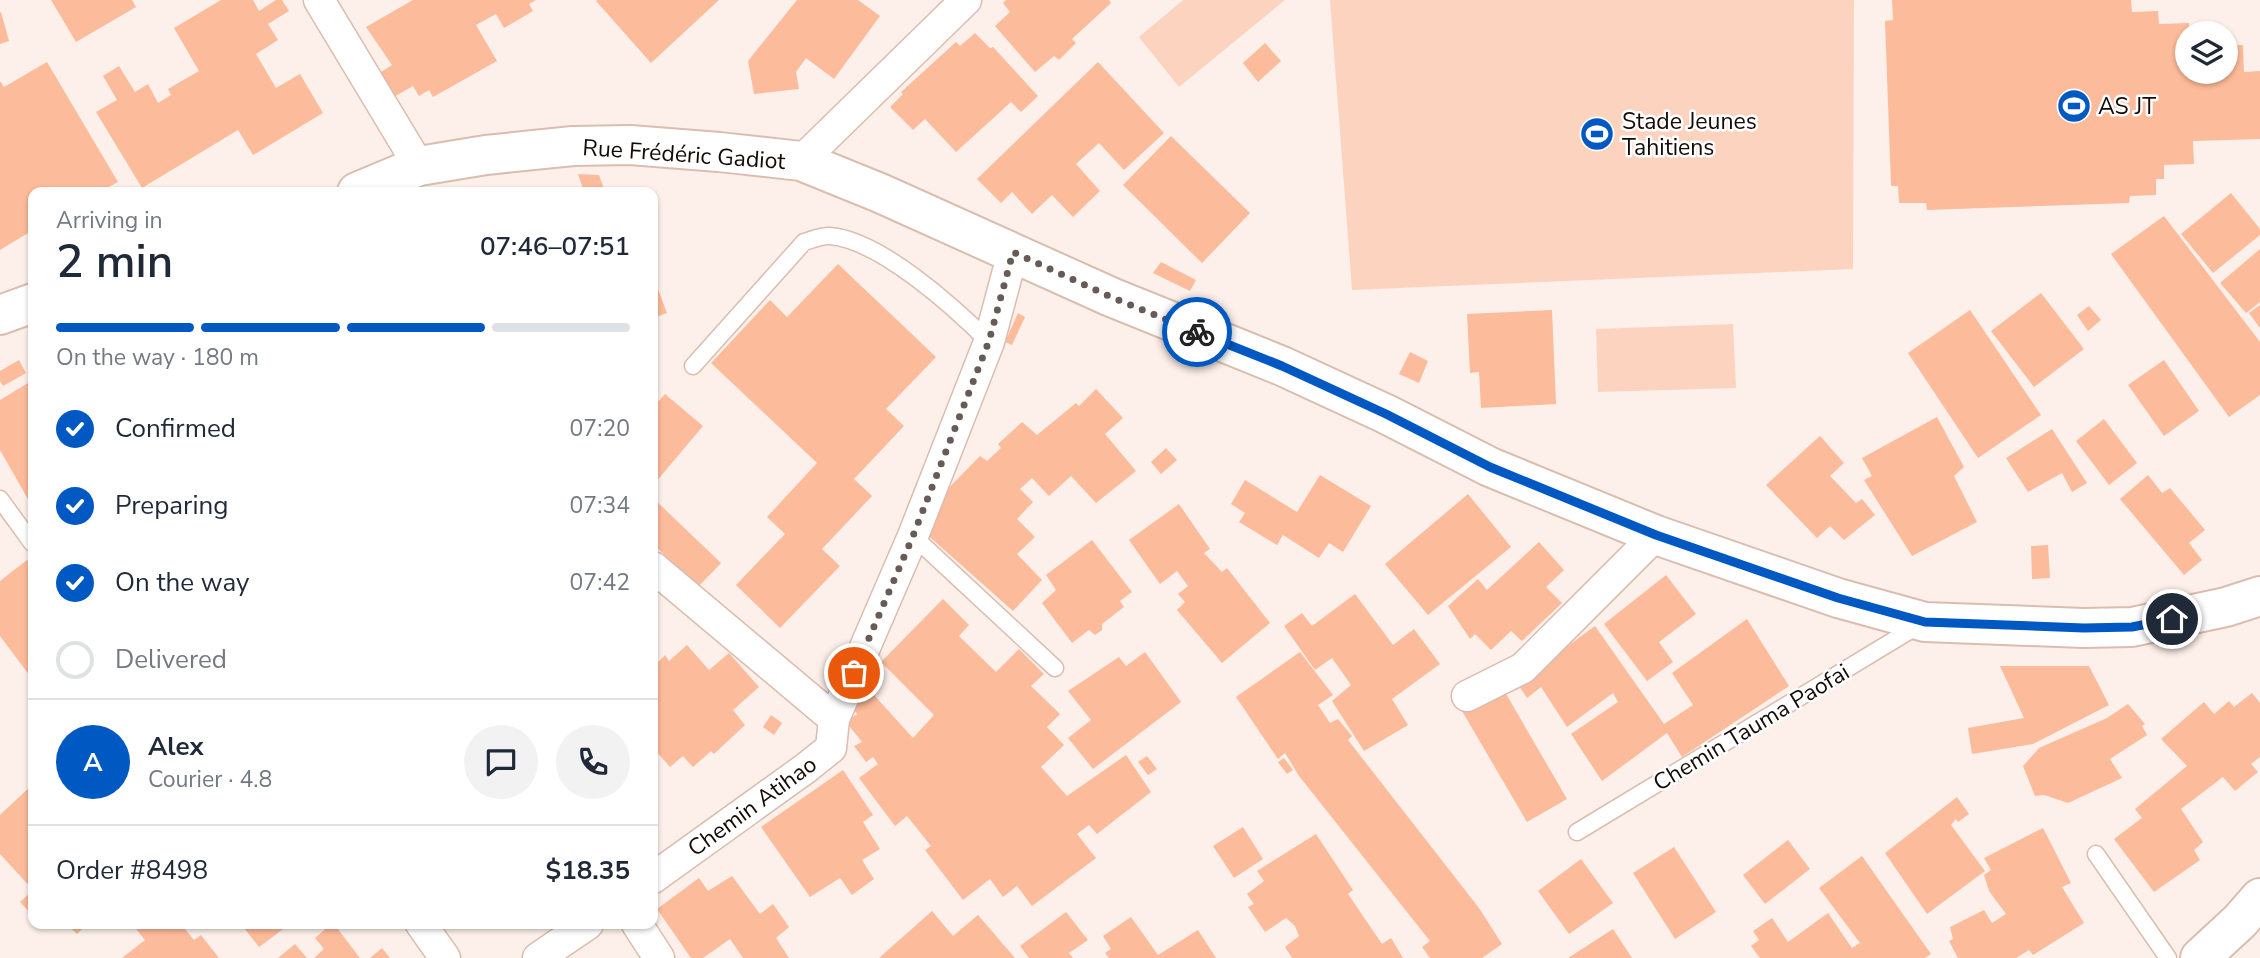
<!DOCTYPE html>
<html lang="en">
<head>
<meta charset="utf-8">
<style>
	body { margin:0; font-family:"Nunito Sans",sans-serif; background:#f2f2f3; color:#1f2937; height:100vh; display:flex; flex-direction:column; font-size:26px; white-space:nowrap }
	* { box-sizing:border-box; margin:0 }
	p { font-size:23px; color:#747a83 }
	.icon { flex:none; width:38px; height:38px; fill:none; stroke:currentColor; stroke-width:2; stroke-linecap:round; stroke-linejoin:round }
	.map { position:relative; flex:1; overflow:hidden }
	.side { position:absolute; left:28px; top:187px; width:630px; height:742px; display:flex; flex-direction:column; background:#fff; border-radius:14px; box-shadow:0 2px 5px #0004 }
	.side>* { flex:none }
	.buttons { position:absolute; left:2175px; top:21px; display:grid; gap:14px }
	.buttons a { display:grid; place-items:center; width:63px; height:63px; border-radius:50%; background:#fff; box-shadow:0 2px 5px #0004; font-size:35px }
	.pin { position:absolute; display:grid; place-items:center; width:60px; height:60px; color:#fff; margin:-30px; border:4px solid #fff; border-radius:50%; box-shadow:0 2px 7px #0007 }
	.courier { position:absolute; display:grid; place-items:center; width:70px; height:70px; margin:-35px; border:5px solid #0059c2; border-radius:50%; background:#fff; color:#222; box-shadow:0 2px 9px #0007 }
	.summary em { font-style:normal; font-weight:600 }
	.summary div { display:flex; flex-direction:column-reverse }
	.summary { display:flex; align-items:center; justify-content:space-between; height:119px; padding:0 28px }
	h1 { font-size:46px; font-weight:600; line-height:52px }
	.bar { display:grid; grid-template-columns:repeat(4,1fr); gap:10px 7px; align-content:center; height:84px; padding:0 28px }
	.bar i { height:9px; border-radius:5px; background:#e0e1e3 }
	.bar .active { background:#0059c2 }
	.bar p { grid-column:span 4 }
	.line { display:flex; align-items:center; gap:18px; padding:0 28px; border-top:2px solid #e0e1e3 }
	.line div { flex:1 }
	.round { display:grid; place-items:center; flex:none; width:74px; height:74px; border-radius:37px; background:#f2f2f3 }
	ol { padding:0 28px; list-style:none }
	li { display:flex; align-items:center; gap:21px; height:77px }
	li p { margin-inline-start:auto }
	li .icon { padding:7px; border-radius:50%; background:#0059c2; color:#fff; stroke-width:4 }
	li:last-child { color:#747a83 }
	li i { width:38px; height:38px; border:4px solid #e0e1e3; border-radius:50% }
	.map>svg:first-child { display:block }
	.green { fill:#fcd3bf }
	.building { fill:#fcbb9a }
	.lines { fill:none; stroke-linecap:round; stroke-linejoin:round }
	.lane-casing { stroke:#dabdaf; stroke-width:19 }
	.street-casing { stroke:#dabdaf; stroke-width:33 }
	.secondary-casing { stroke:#dabdaf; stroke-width:42 }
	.lane { stroke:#fff; stroke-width:16 }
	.street { stroke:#fff; stroke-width:30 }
	.secondary { stroke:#fff; stroke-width:38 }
	.done { stroke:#665b56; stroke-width:7; stroke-dasharray:0 12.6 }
	.route { stroke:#0059c2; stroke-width:9 }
	.labels { text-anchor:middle; stroke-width:5; stroke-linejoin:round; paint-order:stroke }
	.poi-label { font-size:23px; fill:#140b06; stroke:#fff; text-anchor:start }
	.street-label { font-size:23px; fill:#140b06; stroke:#fff }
</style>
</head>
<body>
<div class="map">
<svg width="2260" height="958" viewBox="0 0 2260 958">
	<rect width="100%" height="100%" fill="#fdf0ea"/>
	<path class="green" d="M1183,0H1285L1179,87L1139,37Z
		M1330,0H1854L1853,269L1352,290Z
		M1733,324L1736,388L1598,392L1596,329Z"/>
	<path class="building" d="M51,0H132L136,7L76,42Z
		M221,0H253L259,11L276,0H282L289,11L268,24L278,40L256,54L276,88L300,74L323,113L253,155L238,130L142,188L96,112L117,100L103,76L119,66L135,92L148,84L158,103L171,95L168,89L199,71L174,28Z
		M413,0H536L529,4L533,11L504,28L496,14L476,25L497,61L433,97L429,90L419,96L413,86L392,98L378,74L392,65L366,27Z
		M598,0H719L651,63L596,1Z
		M797,0H858L880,16L834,79L806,58L796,72L799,89L754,94L748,61Z
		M1006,0H1109L1111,3L1072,39L1076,43L1059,60L1054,56L1035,72L995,26L1010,12L1003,3Z
		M1892,0H2131L2132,12L2158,11L2159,24L2189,23L2188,72H2226V45H2243L2244,72L2260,71V139L2193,141L2194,164L2164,165V179H2156V195L2130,196L2129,203L1927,210L1926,203H1899L1898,186H1891L1885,21L1893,20Z
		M1,12L9,41L0,44V13Z
		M975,33L990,48L993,47L1038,96L1021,112L1011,102L956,152L925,119L913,130L890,107L903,94L901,92L956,42L960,46Z
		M1265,43L1281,61L1258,82L1243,63Z
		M47,62L118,182L99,192H33V230L0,250V81L4,87Z
		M1098,62L1164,133L1124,170L1099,143L1076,164L1100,191L1073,217L1052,195L1032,214L1012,192L1001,203L977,179Z
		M1171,136L1250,213L1202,263L1123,185Z
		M578,174L599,175L605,192H584Z
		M2231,193L2260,229V235L2213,273L2181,234Z
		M2164,216L2260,342V395L2229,417L2111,254Z
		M2260,249V302L2246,313L2220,283Z
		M1161,262L1196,280L1190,291L1153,273Z
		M838,264L936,357L886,409L904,426L854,479L872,496L822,549L840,566L780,628L736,585L785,534L767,517L817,463L711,363L770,300L787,317Z
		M653,276L667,313L653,318Z
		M2041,293L2084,349L2034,387L1991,331Z
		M2260,305V328L2249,313Z
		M2089,306L2101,320L2088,331L2077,315Z
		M1552,310L1556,404L1481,408L1479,372L1470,373L1467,314Z
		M1970,310L2041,415L1978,458L1908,353Z
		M1018,313L1025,317L1012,345L1005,342Z
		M1410,352L1428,361L1419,383L1399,374Z
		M19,360L26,373L3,386L0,381V371Z
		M2164,360L2199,411L2164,436L2128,385Z
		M33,380V508L0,450V400Z
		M1096,389L1123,418L1105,434L1136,471L1096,503L1071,476L1049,496L1032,478L1020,489L1033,502L1017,519L1035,537L1017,554L1042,580L1013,611L923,531L938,499L980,456L987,461L1001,448L998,444L1022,422L1037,435L1076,403L1079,406Z
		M665,394L703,426L655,483L653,480V407Z
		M1937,417L1964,467L1954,476L1977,522L1912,556L1864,480L1872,476L1862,458Z
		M2104,419L2137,463L2109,485L2076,441Z
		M2052,429L2087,483L2072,492L2062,473L2028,492L2006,458Z
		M1820,436L1844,463L1830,476L1856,503L1862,499L1875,515L1844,540L1830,526L1817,538L1766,485Z
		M1166,448L1177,460L1161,474L1151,462Z
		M1320,475L1371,506L1343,552L1329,543L1319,558L1283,535L1277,545L1239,522L1245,513L1231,504L1245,480L1297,512Z
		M2148,475L2162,493L2170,488L2205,530L2189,543L2202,560L2184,575L2120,499Z
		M1468,494L1511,547L1428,615L1385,564Z
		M653,498L721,563L698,587L653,544Z
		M1179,504L1210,549L1204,553L1222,572L1227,568L1270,623L1222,663L1177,610L1185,602L1178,594L1188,586L1177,571L1160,584L1129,540Z
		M1092,540L1132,592L1120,601L1124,607L1102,624V630L1095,635L1089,630L1072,643L1042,603L1056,590L1046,575Z
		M1539,542L1564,570L1546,587L1562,603L1522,641L1511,631L1491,650L1475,634L1470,639L1448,606L1478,579L1487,590Z
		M2048,545L2050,578L2032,579L2031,546Z
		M27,560L33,569V680L0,636V581Z
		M1666,575L1696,614L1659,642L1673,662L1647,681L1604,624Z
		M1355,594L1393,645L1414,629L1440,664L1392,699L1408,725L1364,751L1332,701L1351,685L1332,658L1315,670L1284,626L1302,613L1312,626Z
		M943,599L969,625L959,636L996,672L1019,649L1044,674L1031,686L1060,714L1047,727L1064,745L1041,767L1067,796L1126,755L1151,792L1097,834L1089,825L1077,834L1096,858L1032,906L1017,886L1003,897L990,879L963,900L925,850L931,846L907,816L895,826L859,778L878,764L873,757L866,762L854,746L862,742L846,722L857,714L845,697L864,684L913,738L934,715L881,662Z
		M1747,619L1789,686L1682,757L1667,733L1602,781L1571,734L1618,702L1613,693L1567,727L1541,687L1527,698L1517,683L1595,626L1664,724L1693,705L1672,673Z
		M687,645L709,670L729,653L759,687L733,710L745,725L714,754L711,751L693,767L683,756L670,767L653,748V667L665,655L669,661Z
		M1145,652L1181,702L1093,769L1068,738L1091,720L1068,691L1119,657L1126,666Z
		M1300,652L1333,695L1318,705L1330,723L1338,719L1352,736L1348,740L1479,908L1502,944L1482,958H1430L1422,947L1430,941L1299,776L1285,753L1278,759L1236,697Z
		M2000,666H2089L2109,705L2033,744L1972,754L1968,728L2024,718Z
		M1502,687L1567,799L1527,822L1462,711Z
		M2252,693L2260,703V757L2251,764L2258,772L2235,791L2223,777L2181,809L2203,842L2194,850L2200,860L2154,892L2114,839L2142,818L2135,809L2187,766L2161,739L2204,702L2214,714L2229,701L2234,707Z
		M2128,704L2145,724L2142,726L2147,735L2110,759L2122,778L2068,803L2044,795L2035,796L2023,766L2039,748L2107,718Z
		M771,715L782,723L774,735L763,727Z
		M1147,756L1157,769L1148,775L1138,762Z
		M1284,758L1293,770L1287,774L1278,762Z
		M843,770L873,815L863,822L880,849L862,860L874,879L852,895L840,878L810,897L761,827Z
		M33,784V916L20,902L33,890L0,854V815Z
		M1957,797L1969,814L1958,822L1956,819L1951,825L1985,871L1927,914L1885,853Z
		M1243,827L1263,859L1234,878L1213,846Z
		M2043,828L2071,883L2062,887L2084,923L2033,955L2029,950L2016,958H1958L1949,941L1953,939L1950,927L1984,910L1992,923L2006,914L1989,891L1984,875L1991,870L1984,858Z
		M1316,834L1353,890L1348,894L1382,944L1391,938L1403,958H1292L1285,947L1299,936L1295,926L1286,918L1265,932L1248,907L1254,904L1247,894L1264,881L1257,871Z
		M1788,840L1810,869L1765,904L1743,875Z
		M1674,847L1716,912L1675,939L1633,873Z
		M1862,856L1931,954L1925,958H1760L1751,946L1759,940L1753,931L1772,918L1788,942L1828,913L1852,948L1860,943L1819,888Z
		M1581,859L1613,903L1569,934L1538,891Z
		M732,876L760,914L773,904L789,927L776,938L789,958H743L730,939L703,958H691L657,909L699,878L708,891Z
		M932,911L953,936L978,915L1015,958H879Z
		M1066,912L1088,940L1069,953L1073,958H1029L1020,946Z
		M1131,917L1158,955L1198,930L1216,958H1109L1105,953L1111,949L1103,936Z
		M67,924H87L77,934Z
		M132,924H181L194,940L201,935L219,958H122L145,940Z
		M241,924H290L259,947Z
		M331,924H334L360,958H314L324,949L315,938Z
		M1613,929L1632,958H1568Z
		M295,944L307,958H278Z
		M382,948L390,958H370Z"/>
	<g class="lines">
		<g class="lane-casing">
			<path id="lane" d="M693,366L804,242C812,240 822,235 830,236C880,240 954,307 989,342
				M0,499L32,543
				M913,536L1055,668
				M1577,832L1919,625
				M2096,854L2168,958"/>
		</g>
		<g class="street-casing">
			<path id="street" d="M319,0L419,166
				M801,161L966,0
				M653,567L834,719
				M1467,696L1523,668L1656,535
				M653,878L806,768L831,748L834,719L913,536L989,342L1013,252
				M421,924L445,958
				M637,924L659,958
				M538,958L588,924"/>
		</g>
		<g class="secondary-casing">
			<path id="secondary" d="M357,192L419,166L486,155L573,146L630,145L719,152L801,161L880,193L1111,297L1282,366L1386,414L1490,467L1656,535L1838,598L1925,622L2084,628L2132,627L2226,607L2260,596
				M0,315L33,303
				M2200,958L2240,921L2260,898"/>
		</g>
		<use href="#lane" class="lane"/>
		<use href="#street" class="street"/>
		<use href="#secondary" class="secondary"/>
	</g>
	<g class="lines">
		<path class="done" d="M854,673L913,536L989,341L1013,252L1111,297L1197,332"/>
		<path class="route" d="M1197,332L1282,366L1386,414L1490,467L1656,535L1838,598L1925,622L2084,628L2132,627L2172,619"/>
	</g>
	<defs>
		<g id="stadium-disc" transform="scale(1.75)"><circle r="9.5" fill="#0059c2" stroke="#fff"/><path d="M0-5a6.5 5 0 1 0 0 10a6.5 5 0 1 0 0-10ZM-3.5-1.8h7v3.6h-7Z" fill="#fff"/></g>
	</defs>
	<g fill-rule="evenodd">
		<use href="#stadium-disc" x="2074" y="106"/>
		<use href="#stadium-disc" x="1597" y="134"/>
	</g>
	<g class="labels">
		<g class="poi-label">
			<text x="2098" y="114">AS JT</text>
			<text x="1622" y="129">Stade Jeunes<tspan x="1622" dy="26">Tahitiens</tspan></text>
		</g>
		<g class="street-label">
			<text transform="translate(684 154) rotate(4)" y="8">Rue Frédéric Gadiot</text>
			<text transform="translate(1751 727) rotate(-31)" y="8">Chemin Tauma Paofai</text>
			<text transform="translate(752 806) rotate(-36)" y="8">Chemin Atihao</text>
		</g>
	</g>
</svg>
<div class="buttons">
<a><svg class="icon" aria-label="layers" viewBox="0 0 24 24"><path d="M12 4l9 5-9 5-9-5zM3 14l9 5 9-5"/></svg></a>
</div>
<div class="pin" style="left:854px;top:673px;background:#ea580c"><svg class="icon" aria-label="bag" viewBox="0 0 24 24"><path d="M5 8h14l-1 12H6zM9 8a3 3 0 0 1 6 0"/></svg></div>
<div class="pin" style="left:2172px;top:619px;background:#1f2937"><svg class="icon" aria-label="home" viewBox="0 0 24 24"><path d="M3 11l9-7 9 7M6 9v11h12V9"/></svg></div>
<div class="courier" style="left:1197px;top:332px"><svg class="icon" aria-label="bike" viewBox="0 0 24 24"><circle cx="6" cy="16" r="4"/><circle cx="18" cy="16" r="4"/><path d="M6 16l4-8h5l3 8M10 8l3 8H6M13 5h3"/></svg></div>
<section class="side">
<div class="summary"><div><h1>2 min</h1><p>Arriving in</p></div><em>07:46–07:51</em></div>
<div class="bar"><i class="active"></i><i class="active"></i><i class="active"></i><i></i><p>On the way · 180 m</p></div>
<ol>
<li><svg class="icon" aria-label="check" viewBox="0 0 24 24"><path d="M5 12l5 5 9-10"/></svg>Confirmed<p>07:20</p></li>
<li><svg class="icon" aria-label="check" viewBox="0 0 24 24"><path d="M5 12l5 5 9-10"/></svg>Preparing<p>07:34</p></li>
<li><svg class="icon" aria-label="check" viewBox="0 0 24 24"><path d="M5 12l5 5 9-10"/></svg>On the way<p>07:42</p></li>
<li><i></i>Delivered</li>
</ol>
<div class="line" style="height:126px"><b class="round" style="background:#0059c2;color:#fff">A</b><div><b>Alex</b><p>Courier · 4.8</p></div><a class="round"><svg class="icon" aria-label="chat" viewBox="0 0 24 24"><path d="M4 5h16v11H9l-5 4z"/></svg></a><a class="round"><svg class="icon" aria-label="phone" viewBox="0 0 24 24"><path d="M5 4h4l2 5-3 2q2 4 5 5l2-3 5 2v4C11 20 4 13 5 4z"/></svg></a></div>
<div class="line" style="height:91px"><div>Order #8498</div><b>$18.35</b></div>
</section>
</div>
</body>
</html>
